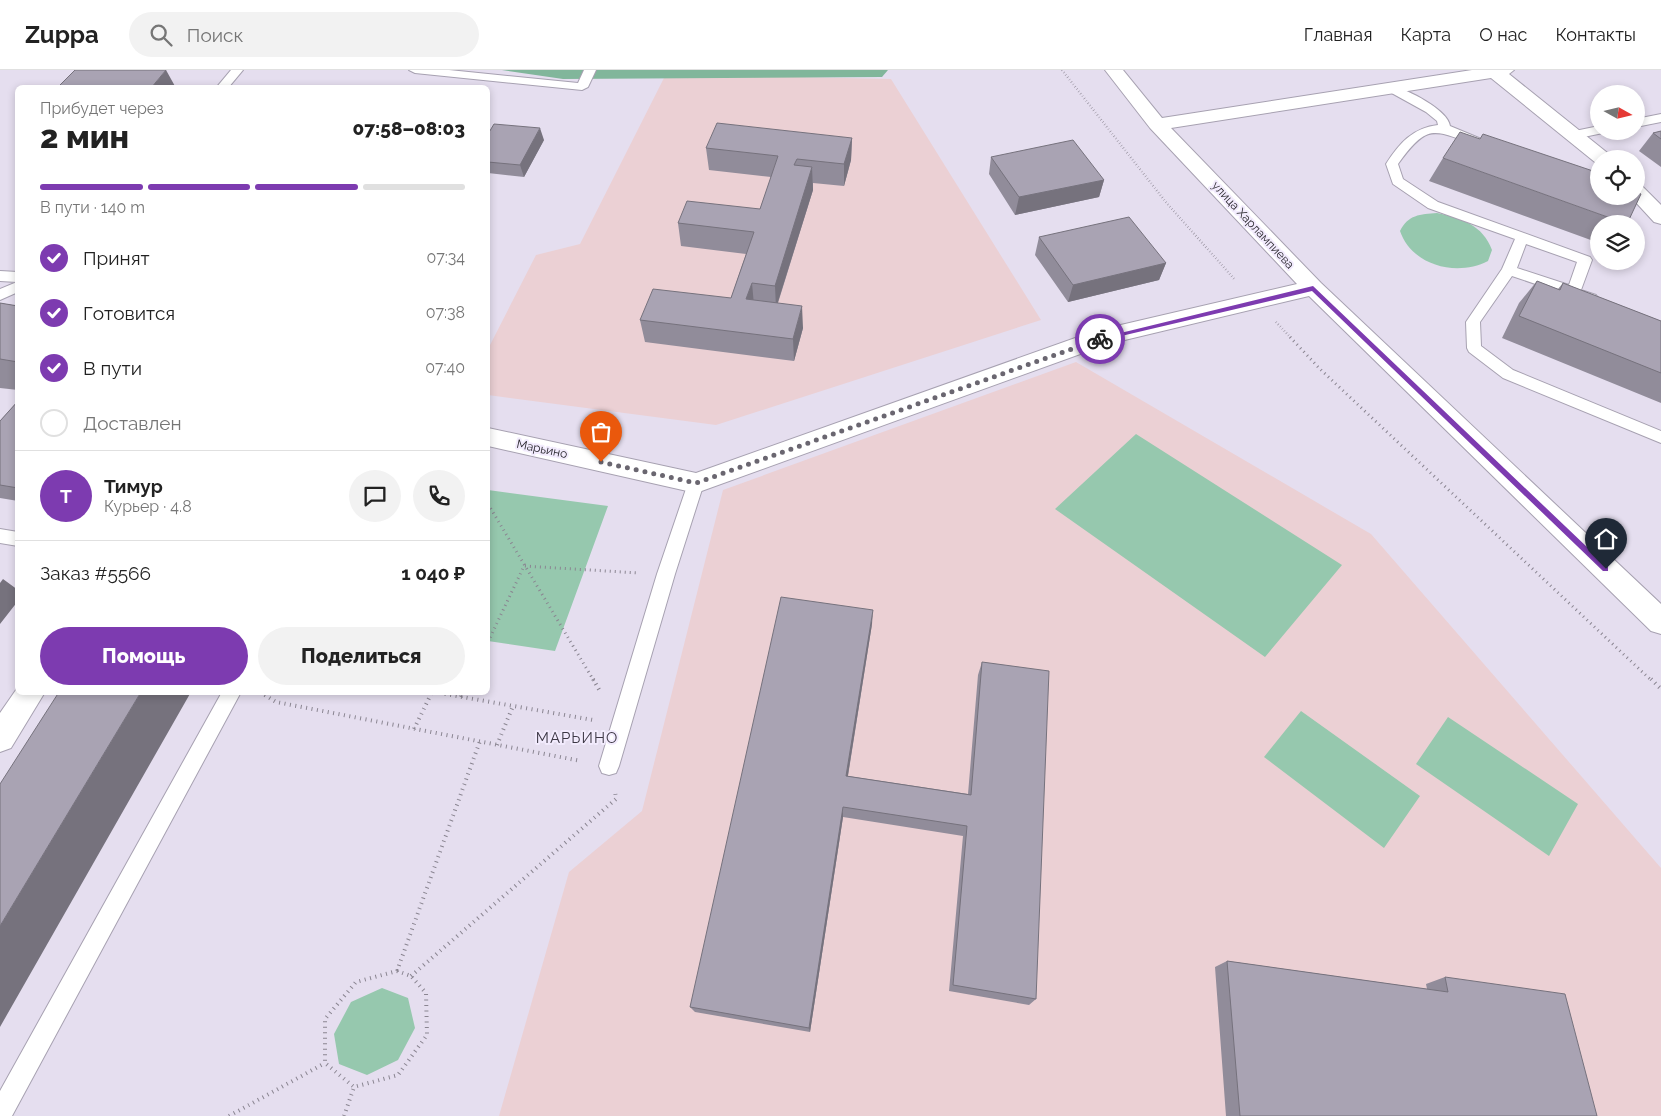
<!DOCTYPE html>
<html lang="ru">
<head>
<meta charset="utf-8">
<style>
	body { margin:0; font-family:Raleway,sans-serif; background:#f2f2f2; color:#222; height:100vh; display:flex; flex-direction:column; font-size:19px; white-space:nowrap }
	* { box-sizing:border-box; margin:0 }
	p { font-size:16px; color:#767676 }
	.icon { flex:none; width:28px; height:28px; fill:none; stroke:currentColor; stroke-width:2; stroke-linecap:round; stroke-linejoin:round }
	.map { position:relative; flex:1; overflow:hidden }
	.sheet { position:absolute; left:15px; top:15px; width:475px; height:610px; display:flex; flex-direction:column; background:#fff; border-radius:8px; box-shadow:0 2px 8px #0003 }
	.sheet>* { flex:none }
	.needle { width:32px; rotate:98deg }
	.buttons { position:absolute; left:1590px; top:15px; display:grid; gap:10px }
	.buttons a { display:grid; place-items:center; width:55px; height:55px; border-radius:50%; background:#fff; box-shadow:0 2px 8px #0003; font-size:25px }
	.pin { position:absolute; display:grid; place-items:center; width:42px; height:42px; color:#fff; margin:-51px -21px; border-radius:50% 50% 50% 0; rotate:-45deg; box-shadow:0 0 5px #0007 }
	.pin .icon { rotate:45deg }
	.courier { position:absolute; display:grid; place-items:center; width:50px; height:50px; margin:-25px; border:4px solid #7d3bb0; border-radius:50%; background:#fff; color:#222; box-shadow:0 1px 6px #0007 }
	.overview em { font-style:normal; font-weight:800 }
	.overview div { display:flex; flex-direction:column-reverse }
	.overview { display:flex; align-items:center; justify-content:space-between; height:85px; padding:0 25px }
	h1 { font-size:32px; font-weight:800; line-height:38px }
	.bar { display:grid; grid-template-columns:repeat(4,1fr); gap:8px 5px; align-content:center; height:60px; padding:0 25px }
	.bar i { height:6px; border-radius:4px; background:#e0e0e0 }
	.bar .current { background:#7d3bb0 }
	.bar p { grid-column:span 4 }
	.line { display:flex; align-items:center; gap:12px; padding:0 25px; border-top:1px solid #e0e0e0 }
	.line div { flex:1 }
	.round { display:grid; place-items:center; flex:none; width:52px; height:52px; border-radius:26px; background:#f2f2f2 }
	ol { padding:0 25px; list-style:none }
	li { display:flex; align-items:center; gap:15px; height:55px }
	li p { margin-inline-start:auto }
	li .icon { padding:5px; border-radius:50%; background:#7d3bb0; color:#fff; stroke-width:4 }
	li:last-child { color:#767676 }
	li i { width:28px; height:28px; border:2px solid #e0e0e0; border-radius:50% }
	.primary-button { display:flex; gap:10px; margin-top:auto; padding:10px 25px }
	.primary-button a { flex:1; height:58px; border-radius:30px; background:#7d3bb0; color:#fff; font-size:20px; font-weight:800; line-height:58px; text-align:center }
	.primary-button a+a { background:#f2f2f2; color:#222 }
	header { display:flex; align-items:center; gap:30px; box-sizing:border-box; height:70px; padding:0 25px; background:#fff; border-bottom:1px solid #e0e0e0 }
	header strong { font-size:24px }
	nav { display:flex; gap:28px; margin-inline-start:auto; font-size:18px }
	.search { width:350px; height:45px; background:#f2f2f2; display:flex; align-items:center; gap:12px; box-sizing:border-box; padding:0 18px; border-radius:28px; color:#767676; font-size:19px }
	.map>svg:first-child { display:block }
	.education { fill:#ebd0d4 }
	.green { fill:#96c8ae }
	.forest { fill:#81b69b }
	.lines { fill:none; stroke-linecap:round; stroke-linejoin:round }
	.lane-casing { stroke:#a7a1b1; stroke-width:2 }
	.street-casing { stroke:#a7a1b1; stroke-width:2 }
	.path-far2 { stroke:#8a8591; stroke-width:2.5; stroke-dasharray:0.5 2.5; stroke-linecap:butt }
	.path-far1 { stroke:#8a8591; stroke-width:3; stroke-dasharray:1 4; stroke-linecap:butt }
	.path { stroke:#8a8591; stroke-width:4; stroke-dasharray:1 4.5; stroke-linecap:butt }
	.lane { fill:#fff; fill-rule:evenodd }
	.street { fill:#fff; fill-rule:evenodd }
	.wall { fill:#918c9a }
	.shaded-wall { fill:#76727d }
	.building { fill:#a9a3b3; stroke:#76727d }
	.route { fill:#7d3bb0 }
	.done { stroke:#6a6670; stroke-width:5; stroke-dasharray:0 9 }
	.labels { text-anchor:middle; stroke-width:4; stroke-linejoin:round; paint-order:stroke }
	.street-label { font-size:12px; fill:#28262c; stroke:#f2ebfd }
	.quarter-label { font-size:15px; letter-spacing:1px; fill:#3c3744; stroke:#f2ebfd }
</style>
</head>
<body>
<header>
<strong>Zuppa</strong>
<div class="search"><svg class="icon" aria-label="search" viewBox="0 0 24 24"><circle cx="10" cy="10" r="6"/><path d="M15 15l6 6"/></svg>Поиск</div>
<nav><a>Главная</a><a>Карта</a><a>О нас</a><a>Контакты</a></nav>
</header>
<div class="map">
<svg width="1661" height="1046" viewBox="0 0 1661 1046">
	<rect width="100%" height="100%" fill="#e5deef"/>
	<path class="education" d="M666,4L891,9L1041,250L716,355L488,325V279L536,185L580,174Z
		M1076,292L1371,464L1661,798V1046H499L569,802L642,741L723,420Z"/>
	<path class="green" d="M1437,143C1461,148 1483,155 1492,180L1488,191C1457,207 1412,196 1400,161C1408,145 1420,144 1437,143Z
		M1136,364L1342,495L1265,587L1055,439Z
		M488,420L608,436L555,581L488,571Z
		M1301,641L1420,726L1384,778L1264,687Z
		M1448,647L1578,734L1549,786L1416,694Z
		M382,918L408,928L415,958L398,990L367,1005L339,994L334,964L351,932Z"/>
	<path class="forest" d="M502,0H888L882,7L563,9Z"/>
	<g class="lines">
		<g class="lane-casing">
			<path id="lane" d="M231,0H243L228,18H216Z
				M409,0H449L578,13L584,0H596L588,17L582,20L415,3Z
				M1392,16C1407,19 1448,40 1450,56L1486,71L1480,75C1435,64 1431,48 1398,94L1403,109L1438,132L1590,187L1592,190L1581,220L1596,225L1598,228L1596,231L1591,233L1512,206L1480,252L1481,276L1513,300L1661,361V373L1503,308L1469,282L1467,278L1466,252L1502,199L1515,169L1428,138L1393,114L1386,94C1399,74 1412,58 1438,55L1437,51L1426,42L1388,21V17ZM1526,174L1577,192L1569,215L1517,198Z
				M1661,44V52L1636,57V49Z
				M1599,56V61L1603,63L1574,69L1568,65L1570,62Z
				M0,201L18,202V222L0,230V219L17,212L0,211Z
				M696,407L702,408L704,413L675,504L619,696L616,703L609,705L602,703L599,696L657,504L688,413L690,408Z
				M0,459L18,462V476L0,473Z
				M222,622H241L12,1046H0V1021Z"/>
		</g>
		<g class="street-casing">
			<path id="street" d="M1105,0H1123L1162,48L1472,0H1514L1509,4L1610,85L1613,89H1599V94L1596,93L1491,8L1171,58L1321,213L1661,534V564L1651,561L1309,226L1108,274L696,423L488,376V358L696,403L1095,261L1297,214L1150,58Z
				M1636,115L1643,117L1661,135V154L1654,152L1630,126H1636Z
				M18,617V622H45L11,678L0,682V643Z"/>
		</g>
		<path class="path-far2" d="M1062,0L1165,131L1235,210
			M1276,252L1292,269"/>
		<path class="path-far1" d="M1290,267L1320,299L1652,611
			M488,434L594,611
			M488,572L524,496L639,503"/>
		<path class="path" d="M593,609L601,623
			M1651,609L1661,619
			M260,622L276,632L581,691
			M434,622L593,650
			M461,627L463,622
			M414,659L432,622
			M497,675L513,636
			M397,901L411,906L426,923L427,965L398,1005L354,1017L325,993V949L356,912Z
			M397,901L480,671
			M411,906L616,729L615,721
			M229,1046L325,993
			M344,1046L354,1017"/>
		<use href="#lane" class="lane"/>
		<use href="#street" class="street"/>
	</g>
	<path class="wall" d="M1661,61V97L1639,81L1653,63Z
		M488,64L544,70L524,107L488,103Z
		M852,68L851,90L844,116L813,113V120L778,233L803,258L794,291L645,272L640,250L731,228L746,184L681,176L678,153L760,139L771,107L709,100L706,78Z
		M991,87L1104,110L1099,127L1015,145L989,104Z
		M1443,88L1627,154H1599V173L1429,111Z
		M1039,167L1166,193L1159,210L1068,232L1035,185Z
		M1537,211L1558,219L1563,213L1661,251V333L1502,268L1519,233Z
		M0,233L18,236V320L0,318Z
		M18,331V431L0,428V351Z
		M872,554L848,706L968,724L978,605L982,592L1036,929L1029,935L949,921L963,766L843,747L810,962L695,942L690,937Z
		M1227,891L1427,919L1426,914L1445,907L1597,1046H1226L1215,897Z"/>
	<path class="shaded-wall" d="M166,0L176,18H151Z
		M540,58L544,70L524,107L520,95Z
		M852,68L851,90L844,116V94Z
		M812,97L813,120L776,238L775,216Z
		M1104,110L1099,127L1015,145L1019,127Z
		M1166,193L1159,210L1068,232L1073,215Z
		M752,213L754,235L746,229Z
		M802,236L803,258L794,291L793,269Z
		M3,509L18,520V531L0,554V513Z
		M873,540L872,554L846,717V706Z
		M141,622H191L0,957V856Z
		M843,737V747L810,962L809,958Z"/>
	<path class="building" d="M75,0H166L151,18H57Z
		M717,53L852,68L844,94L797,89L794,95L812,97L775,216L752,213L746,229L802,236L793,269L640,250L653,219L731,228L754,162L678,153L687,131L760,139L778,86L706,78Z
		M494,54L540,58L520,95L488,92V64Z
		M1661,61V69L1653,63Z
		M1460,62L1480,69L1483,64L1599,103V126H1636V122L1641,124L1627,154L1443,88Z
		M1073,70L1104,110L1019,127L991,87Z
		M1129,147L1166,193L1073,215L1039,167Z
		M1537,211L1560,220L1563,213L1661,251V303L1519,246Z
		M0,233L18,236V292L0,289Z
		M18,331V418L0,415V351Z
		M781,527L873,540L846,706L971,725L982,592L1049,601L1036,929L953,915L967,756L843,737L809,958L690,937Z
		M59,622H141L0,856V714Z
		M1227,891L1448,922L1445,907L1565,924L1597,1046H1240Z"/>
	<path class="route" d="M1313,216L1608,497V501H1603L1312,221L1100,271L1096,269Z"/>
	<g class="lines">
		<path class="done" d="M601,392L696,413L1100,269"/>
	</g>
	<g class="labels">
		<g class="street-label">
			<text transform="translate(1253 155) rotate(47)" y="4">улица Харлампиева</text>
			<text transform="translate(542 379) rotate(12)" y="4">Марьино</text>
		</g>
		<g class="quarter-label">
			<text x="577" y="673">МАРЬИНО</text>
		</g>
	</g>
</svg>
<div class="buttons">
<a><svg class="needle" viewBox="-14 -14 28 28"><path d="M0-13l5 13h-10z" fill="#e53935"/><path d="M0 13l5-13h-10z" fill="#767676"/></svg></a>
<a><svg class="icon" aria-label="locate" viewBox="0 0 24 24"><circle cx="12" cy="12" r="6"/><path d="M12 2v4M12 18v4M2 12h4M18 12h4"/></svg></a>
<a><svg class="icon" aria-label="layers" viewBox="0 0 24 24"><path d="M12 4l9 5-9 5-9-5zM3 14l9 5 9-5"/></svg></a>
</div>
<div class="pin" style="left:601px;top:392px;background:#ea580c"><svg class="icon" aria-label="bag" viewBox="0 0 24 24"><path d="M5 8h14l-1 12H6zM9 8a3 3 0 0 1 6 0"/></svg></div>
<div class="pin" style="left:1606px;top:499px;background:#1f2937"><svg class="icon" aria-label="home" viewBox="0 0 24 24"><path d="M3 11l9-7 9 7M6 9v11h12V9"/></svg></div>
<div class="courier" style="left:1100px;top:269px"><svg class="icon" aria-label="bike" viewBox="0 0 24 24"><circle cx="6" cy="16" r="4"/><circle cx="18" cy="16" r="4"/><path d="M6 16l4-8h5l3 8M10 8l3 8H6M13 5h3"/></svg></div>
<section class="sheet">
<div class="overview"><div><h1>2 мин</h1><p>Прибудет через</p></div><em>07:58–08:03</em></div>
<div class="bar"><i class="current"></i><i class="current"></i><i class="current"></i><i></i><p>В пути · 140 m</p></div>
<ol>
<li><svg class="icon" aria-label="check" viewBox="0 0 24 24"><path d="M5 12l5 5 9-10"/></svg>Принят<p>07:34</p></li>
<li><svg class="icon" aria-label="check" viewBox="0 0 24 24"><path d="M5 12l5 5 9-10"/></svg>Готовится<p>07:38</p></li>
<li><svg class="icon" aria-label="check" viewBox="0 0 24 24"><path d="M5 12l5 5 9-10"/></svg>В пути<p>07:40</p></li>
<li><i></i>Доставлен</li>
</ol>
<div class="line" style="height:90px"><b class="round" style="background:#7d3bb0;color:#fff">Т</b><div><b>Тимур</b><p>Курьер · 4.8</p></div><a class="round"><svg class="icon" aria-label="chat" viewBox="0 0 24 24"><path d="M4 5h16v11H9l-5 4z"/></svg></a><a class="round"><svg class="icon" aria-label="phone" viewBox="0 0 24 24"><path d="M5 4h4l2 5-3 2q2 4 5 5l2-3 5 2v4C11 20 4 13 5 4z"/></svg></a></div>
<div class="line" style="height:65px"><div>Заказ #5566</div><b>1 040 ₽</b></div>
<div class="primary-button"><a>Помощь</a><a>Поделиться</a></div>
</section>
</div>
</body>
</html>
